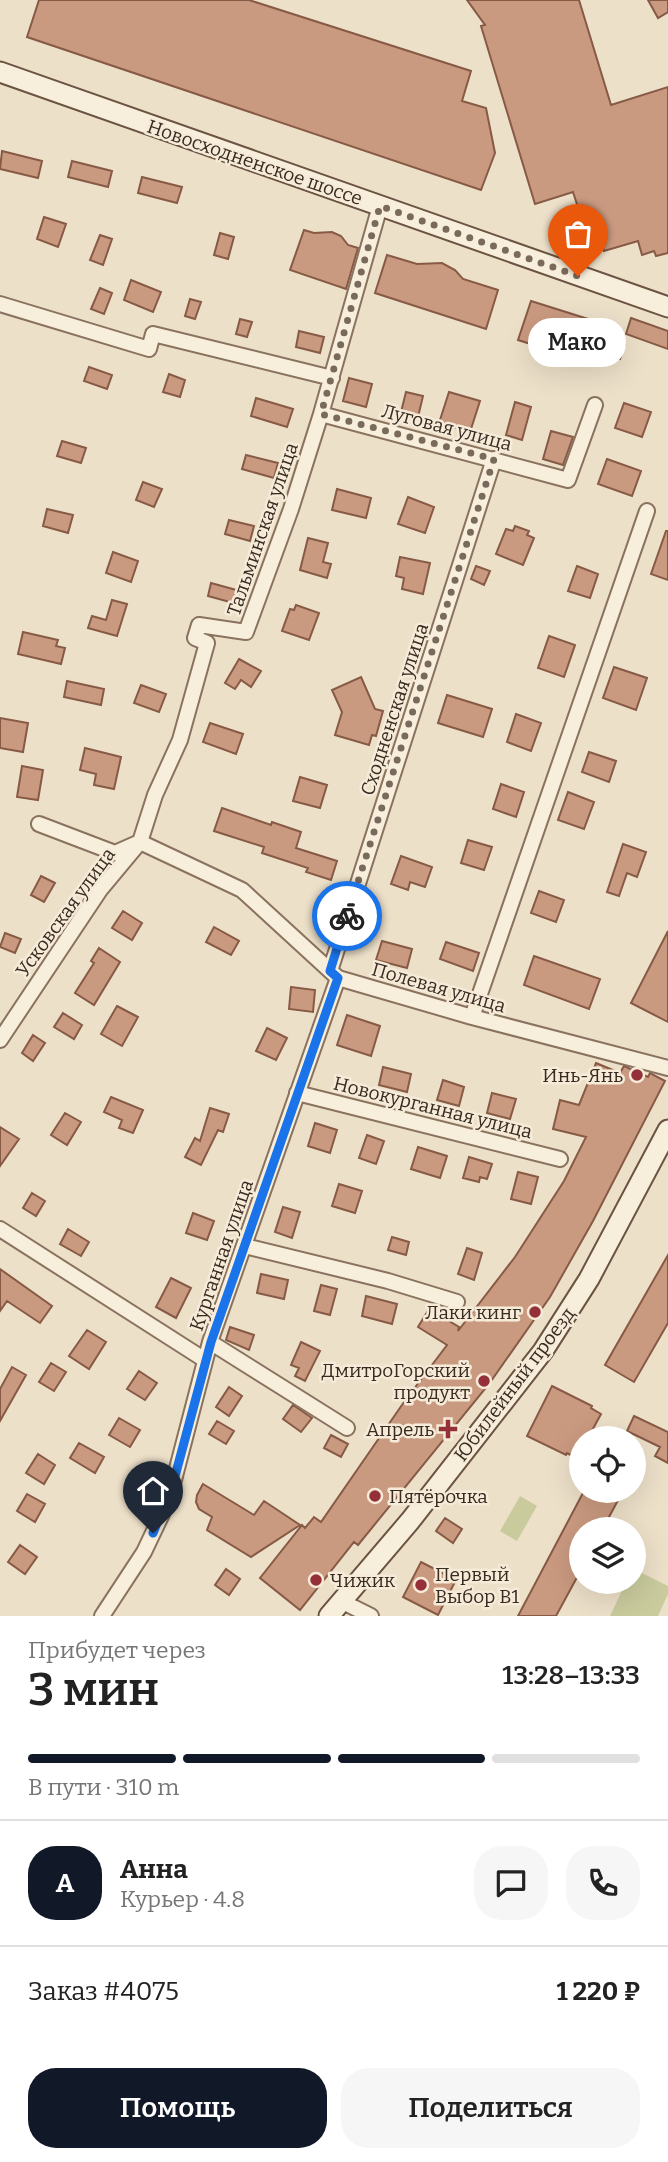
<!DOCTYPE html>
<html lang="ru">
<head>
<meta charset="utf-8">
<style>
	body { margin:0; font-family:Bitter,serif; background:#f6f6f6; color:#222; height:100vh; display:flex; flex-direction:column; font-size:26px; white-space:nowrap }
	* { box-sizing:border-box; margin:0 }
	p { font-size:23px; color:#767676 }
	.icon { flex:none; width:38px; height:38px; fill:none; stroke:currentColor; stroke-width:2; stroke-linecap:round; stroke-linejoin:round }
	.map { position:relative; height:1616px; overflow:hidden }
	.sheet { display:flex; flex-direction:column; background:#fff; flex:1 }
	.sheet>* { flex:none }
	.tools { position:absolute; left:569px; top:1426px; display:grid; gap:14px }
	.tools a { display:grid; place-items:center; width:77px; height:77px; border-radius:50%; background:#fff; box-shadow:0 7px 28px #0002; font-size:35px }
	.pin { position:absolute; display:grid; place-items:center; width:60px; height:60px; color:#fff; margin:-72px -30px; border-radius:50% 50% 50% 0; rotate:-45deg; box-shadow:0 0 7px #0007 }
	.pin .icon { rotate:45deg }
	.courier { position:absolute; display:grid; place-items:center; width:70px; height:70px; margin:-35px; border:5px solid #1a73e8; border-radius:50%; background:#fff; color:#222; box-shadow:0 2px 9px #0007 }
	.bubble { position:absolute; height:49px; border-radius:24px; background:#fff; box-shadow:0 7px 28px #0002; font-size:23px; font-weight:600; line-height:49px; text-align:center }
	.head em { font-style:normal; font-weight:600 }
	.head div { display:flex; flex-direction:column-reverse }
	.head { display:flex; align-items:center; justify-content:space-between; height:119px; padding:0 28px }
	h1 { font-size:46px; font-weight:600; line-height:52px }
	.bar { display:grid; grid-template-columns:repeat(4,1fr); gap:10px 7px; align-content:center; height:84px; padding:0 28px }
	.bar i { height:9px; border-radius:5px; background:#e0e0e0 }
	.bar .current { background:#111827 }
	.bar p { grid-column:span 4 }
	.line { display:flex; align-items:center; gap:18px; padding:0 28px; border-top:2px solid #e0e0e0 }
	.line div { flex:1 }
	.round { display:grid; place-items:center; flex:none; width:74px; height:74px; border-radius:28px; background:#f6f6f6 }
	.primary-button { display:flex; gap:14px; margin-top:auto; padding:14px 28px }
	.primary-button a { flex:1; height:80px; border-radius:28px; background:#111827; color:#fff; font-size:28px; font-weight:600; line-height:80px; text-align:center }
	.primary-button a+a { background:#f6f6f6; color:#222 }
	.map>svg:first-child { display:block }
	.green { fill:#c9cb9d }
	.building { fill:#ca9a80; stroke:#875a45; stroke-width:2 }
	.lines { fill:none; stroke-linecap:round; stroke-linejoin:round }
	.minor-casing { stroke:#89725e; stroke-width:18 }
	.secondary-casing { stroke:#6b5341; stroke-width:23 }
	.minor { stroke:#f8eedc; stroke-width:14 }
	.secondary { stroke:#f8eedc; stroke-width:19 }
	.done { stroke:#796a5c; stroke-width:7; stroke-dasharray:0 12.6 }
	.route { stroke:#1a73e8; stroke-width:9 }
	.poi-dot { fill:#963038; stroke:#f5ebd8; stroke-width:2.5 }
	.labels { text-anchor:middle; stroke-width:5; stroke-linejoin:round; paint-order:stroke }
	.street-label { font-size:19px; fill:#3a2b21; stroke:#f5ebd8 }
	.poi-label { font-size:19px; fill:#3a2b21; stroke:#f5ebd8; text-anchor:end }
</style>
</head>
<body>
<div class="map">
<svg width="668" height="1616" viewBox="0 0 668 1616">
	<rect width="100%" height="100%" fill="#ede0c9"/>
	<path class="green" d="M520,1496L537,1506L517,1541L500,1531Z
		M634,1569L668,1586V1594L658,1616H610L626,1582H634Z"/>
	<path class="building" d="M39,0H249L471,71L462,101L486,108L495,153L481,190L27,37Z
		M467,0H579L611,105L668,87V253L656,256L654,251L642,255L638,241L604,251L592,213L581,217L573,192L535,204L481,26L485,25Z
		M648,0H668V12L658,18Z
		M2,151L42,161L38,178L0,169Z
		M72,161L112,171L108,187L68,177Z
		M142,177L182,187L177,203L138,193Z
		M44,217L66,224L58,247L37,239Z
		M304,230L314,233L332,232L341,236L348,245L358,248L346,289L290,270Z
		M220,233L234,237L228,259L214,255Z
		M100,235L112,239L103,265L90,260Z
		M387,255L417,264L442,263L455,270L463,279L498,290L486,329L375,293Z
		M131,280L161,292L153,312L124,300Z
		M100,288L112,293L104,314L91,309Z
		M190,299L201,302L195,319L185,316Z
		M531,301L604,324L601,335L625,344L620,359L596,350L593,360L570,353L569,356L518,340Z
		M631,318L668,331V349L626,334Z
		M240,319L252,322L247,337L236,334Z
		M299,331L324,337L320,353L296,347Z
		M89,367L112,375L107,389L84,381Z
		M169,374L185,380L180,397L163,392Z
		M349,378L372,384L366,407L343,401Z
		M406,392L423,396L418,417L401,412Z
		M449,392L480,401L470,432L439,423Z
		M256,398L293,409L287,427L251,416Z
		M515,402L531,407L522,440L506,435Z
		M624,403L651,412L642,437L615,428Z
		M551,431L573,437L563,465L543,459Z
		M62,441L86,448L81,463L57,456Z
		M246,455L278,463L274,478L242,469Z
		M607,459L641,471L632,496L598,484Z
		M143,482L162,489L154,507L136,500Z
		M337,489L371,498L366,518L332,510Z
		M408,497L434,507L425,533L398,524Z
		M47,509L73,515L68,533L43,526Z
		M229,520L254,526L250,541L225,534Z
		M515,526L529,531L527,535L534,538L523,565L496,554L506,529L513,531Z
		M666,531H668V580L651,574Z
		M308,538L328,543L323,562L331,564L327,578L300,570Z
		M113,552L138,561L131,582L106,573Z
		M400,557L430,563L423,594L402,589L404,578L396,576Z
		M476,566L490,571L484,585L471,579Z
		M577,566L598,574L590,598L568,591Z
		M211,583L240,591L237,604L208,596Z
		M112,600L127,604L117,636L88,628L92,616L106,620Z
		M296,605L319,613L309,640L282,631L290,609L294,610Z
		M23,632L58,640L56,646L65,648L61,664L18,654Z
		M549,636L575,645L564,677L538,668Z
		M239,659L261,671L251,687L241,680L235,689L225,683Z
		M614,667L647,678L636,710L603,698Z
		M361,677L375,709L383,711L376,736L372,735L369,745L335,735L342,712L332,690Z
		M67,681L104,689L101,705L64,697Z
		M141,685L166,694L159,712L134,703Z
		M447,695L492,709L483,737L438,723Z
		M516,714L541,723L531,751L507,742Z
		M0,718L28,723L23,752L0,748Z
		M210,723L243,734L236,754L203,742Z
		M85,748L121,757L114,789L94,785L96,774L80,770Z
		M589,752L616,761L609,782L582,772Z
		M22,766L43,770L38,800L17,797Z
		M300,777L327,785L320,808L293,801Z
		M501,784L524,792L516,817L493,809Z
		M568,792L594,802L584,829L558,820Z
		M222,808L271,825L272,822L301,832L296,848L337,861L331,880L306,872L308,868L262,853L264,847L214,831Z
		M468,840L492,847L484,870L461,863Z
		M623,844L646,852L637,877L627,873L619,896L607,892Z
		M401,856L432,867L425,887L410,882L408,890L391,884Z
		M41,876L55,883L44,902L31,895Z
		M539,891L564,900L556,922L531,913Z
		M123,911L142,923L132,940L112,928Z
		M214,927L239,941L231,955L206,942Z
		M668,931V1022L631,1003Z
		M5,933L21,939L15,953L0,947Z
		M382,941L412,949L407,968L376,960Z
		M446,942L479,953L473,971L440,959Z
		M99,948L120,962L94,1005L75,993L94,963L91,961Z
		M534,956L600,979L589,1009L524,985Z
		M291,987L315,990L313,1012L289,1009Z
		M117,1006L138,1017L122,1046L101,1034Z
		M63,1013L82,1025L74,1039L54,1027Z
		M347,1015L380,1026L371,1056L337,1045Z
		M267,1028L287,1038L276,1060L256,1051Z
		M33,1035L45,1043L33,1061L22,1053Z
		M596,1063L620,1073L624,1066L648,1077L650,1073L665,1081L593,1221L550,1297L489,1384L358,1545L354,1542L300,1610L260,1578L302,1525L305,1528L314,1517L321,1522L404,1402L447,1345L418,1327L429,1309L459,1327L458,1331L515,1257L564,1181L586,1137L553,1129L560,1100L579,1105Z
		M383,1067L411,1074L407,1092L379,1085Z
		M443,1080L464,1087L459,1106L437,1100Z
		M492,1093L516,1099L510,1119L487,1113Z
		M111,1097L143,1110L133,1133L119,1128L122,1120L104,1112Z
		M210,1108L229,1114L223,1132L218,1130L201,1165L185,1157L195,1138L200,1141Z
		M65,1113L81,1122L67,1145L51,1135Z
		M315,1123L337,1130L330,1153L308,1146Z
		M0,1127L19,1139L0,1166Z
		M367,1135L384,1141L376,1164L359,1158Z
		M418,1147L447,1156L440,1178L411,1169Z
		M469,1157L492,1164L487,1179L480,1177L479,1182L463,1178Z
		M518,1172L538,1177L531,1204L511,1199Z
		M339,1184L362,1191L355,1213L332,1206Z
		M32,1193L45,1201L36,1216L23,1208Z
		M283,1207L300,1212L292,1238L275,1232Z
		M193,1213L214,1221L207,1240L186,1233Z
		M68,1229L89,1242L81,1256L60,1244Z
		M392,1237L409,1242L406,1255L388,1250Z
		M467,1248L482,1253L474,1280L458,1274Z
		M668,1255V1323L634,1382L605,1365Z
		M0,1269L52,1306L40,1323L7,1301L0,1311Z
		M261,1274L288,1280L284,1299L257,1293Z
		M171,1278L191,1288L176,1318L156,1307Z
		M321,1285L337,1289L330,1315L314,1311Z
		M366,1296L397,1304L392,1324L362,1316Z
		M230,1327L254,1335L249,1350L226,1340Z
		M87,1330L106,1342L89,1369L69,1356Z
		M301,1342L320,1351L305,1381L295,1376L299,1368L291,1365Z
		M51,1363L66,1372L54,1391L39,1382Z
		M12,1367L26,1375L0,1421V1389Z
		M139,1371L157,1383L145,1400L127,1389Z
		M552,1386L592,1406L591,1408L601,1414L588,1438H581V1452L578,1459L567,1453L566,1455L527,1436Z
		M229,1387L242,1396L229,1416L216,1407Z
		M293,1405L312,1418L301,1432L283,1419Z
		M634,1416L668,1432V1463L655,1456L660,1447L627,1431Z
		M119,1418L140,1430L130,1447L109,1435Z
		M217,1421L234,1431L226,1444L209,1434Z
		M331,1435L348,1444L341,1457L324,1448Z
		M79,1443L104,1457L95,1473L70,1458Z
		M38,1454L55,1465L44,1484L26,1473Z
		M203,1484L254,1515L264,1501L300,1525L251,1557L207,1530L212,1517L199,1509L196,1502L197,1495Z
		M584,1491H623L602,1530H581V1570L556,1616H518Z
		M27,1494L45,1504L35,1522L17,1511Z
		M445,1518L462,1529L453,1543L436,1531Z
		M20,1545L37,1557L25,1574L8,1562Z
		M421,1562L456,1580L438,1615L403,1597Z
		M226,1569L240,1579L229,1595L215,1585Z"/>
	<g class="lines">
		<g class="minor-casing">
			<path id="minor" d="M0,304L149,349L153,334L332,378
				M321,414L568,480L595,405
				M39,824L115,853L140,842L242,890L338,978L472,1017L668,1068
				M330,971L494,459
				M472,1017L647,511
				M0,1040L100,890L140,842L155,795L180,740L207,643L195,638L199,625L246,632L291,509L321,414L380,206
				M297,1093L560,1159
				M0,1229L205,1360
				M245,1246L388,1281L457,1302
				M210,1342L347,1428
				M341,1601L371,1616
				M102,1616L144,1552L162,1514L174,1480L210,1342L338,978"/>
		</g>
		<g class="secondary-casing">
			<path id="secondary" d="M0,72L668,307
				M329,1616L410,1521L543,1351L589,1279L668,1130"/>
		</g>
		<use href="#minor" class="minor"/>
		<use href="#secondary" class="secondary"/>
	</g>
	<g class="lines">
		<path class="done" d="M347,916L494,459L321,414L380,206L578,276"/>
		<path class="route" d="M153,1533L174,1480L211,1342L338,978L330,971L347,916"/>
	</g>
	<g class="poi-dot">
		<circle cx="637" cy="1075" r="7"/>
		<circle cx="535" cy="1312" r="7"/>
		<circle cx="484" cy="1381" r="7"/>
		<path d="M444.5 1418.5h7v7h7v7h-7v7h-7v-7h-7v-7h7z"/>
		<circle cx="375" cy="1496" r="7"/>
		<circle cx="316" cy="1580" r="7"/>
		<circle cx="421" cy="1585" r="7"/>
	</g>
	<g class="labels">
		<g class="street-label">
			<text transform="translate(255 162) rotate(19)" y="7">Новосходненское шоссе</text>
			<text transform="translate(447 427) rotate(15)" y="7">Луговая улица</text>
			<text transform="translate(262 529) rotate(-71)" y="7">Тальминская улица</text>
			<text transform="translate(394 709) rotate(-72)" y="7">Сходненская улица</text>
			<text transform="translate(65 912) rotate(-54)" y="7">Усковская улица</text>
			<text transform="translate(439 987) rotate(16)" y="7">Полевая улица</text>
			<text transform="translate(433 1107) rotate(14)" y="7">Новокурганная улица</text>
			<text transform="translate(221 1255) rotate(-71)" y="7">Курганная улица</text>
			<text transform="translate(514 1384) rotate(-53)" y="7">Юбилейный проезд</text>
		</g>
		<g class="poi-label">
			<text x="623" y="1082">Инь-Янь</text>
			<text x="521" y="1319">Лаки кинг</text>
			<text x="470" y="1377">ДмитроГорский<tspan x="470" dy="22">продукт</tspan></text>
			<text x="434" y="1436">Апрель</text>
			<text x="389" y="1503" text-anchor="start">Пятёрочка</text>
			<text x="435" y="1581" text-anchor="start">Первый<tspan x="435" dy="22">Выбор В1</tspan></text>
			<text x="330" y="1587" text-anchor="start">Чижик</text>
		</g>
	</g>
</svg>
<div class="tools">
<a><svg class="icon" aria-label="locate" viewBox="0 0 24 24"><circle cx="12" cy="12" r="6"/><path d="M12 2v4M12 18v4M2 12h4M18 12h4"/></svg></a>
<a><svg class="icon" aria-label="layers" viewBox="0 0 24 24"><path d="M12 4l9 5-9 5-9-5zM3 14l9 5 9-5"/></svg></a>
</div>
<div class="pin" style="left:578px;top:276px;background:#ea580c"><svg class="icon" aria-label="bag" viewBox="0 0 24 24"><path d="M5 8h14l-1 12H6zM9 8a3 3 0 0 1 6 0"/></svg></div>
<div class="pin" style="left:153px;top:1533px;background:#1f2937"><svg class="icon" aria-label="home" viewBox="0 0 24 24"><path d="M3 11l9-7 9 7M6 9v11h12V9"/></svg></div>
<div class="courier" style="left:347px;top:916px"><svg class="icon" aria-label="bike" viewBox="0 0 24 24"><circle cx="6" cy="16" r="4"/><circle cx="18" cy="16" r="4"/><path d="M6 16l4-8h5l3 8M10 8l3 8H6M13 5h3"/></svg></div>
<div class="bubble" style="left:528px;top:318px;width:98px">Мако</div>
</div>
<section class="sheet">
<div class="head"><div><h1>3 мин</h1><p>Прибудет через</p></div><em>13:28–13:33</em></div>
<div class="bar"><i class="current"></i><i class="current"></i><i class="current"></i><i></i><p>В пути · 310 m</p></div>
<div class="line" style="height:126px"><b class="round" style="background:#111827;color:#fff">А</b><div><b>Анна</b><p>Курьер · 4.8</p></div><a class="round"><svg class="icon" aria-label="chat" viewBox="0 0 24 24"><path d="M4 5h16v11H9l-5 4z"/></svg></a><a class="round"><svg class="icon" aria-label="phone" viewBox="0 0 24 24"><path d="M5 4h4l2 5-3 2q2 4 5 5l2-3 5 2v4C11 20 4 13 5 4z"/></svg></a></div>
<div class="line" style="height:91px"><div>Заказ #4075</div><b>1 220 ₽</b></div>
<div class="primary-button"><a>Помощь</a><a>Поделиться</a></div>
</section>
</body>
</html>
